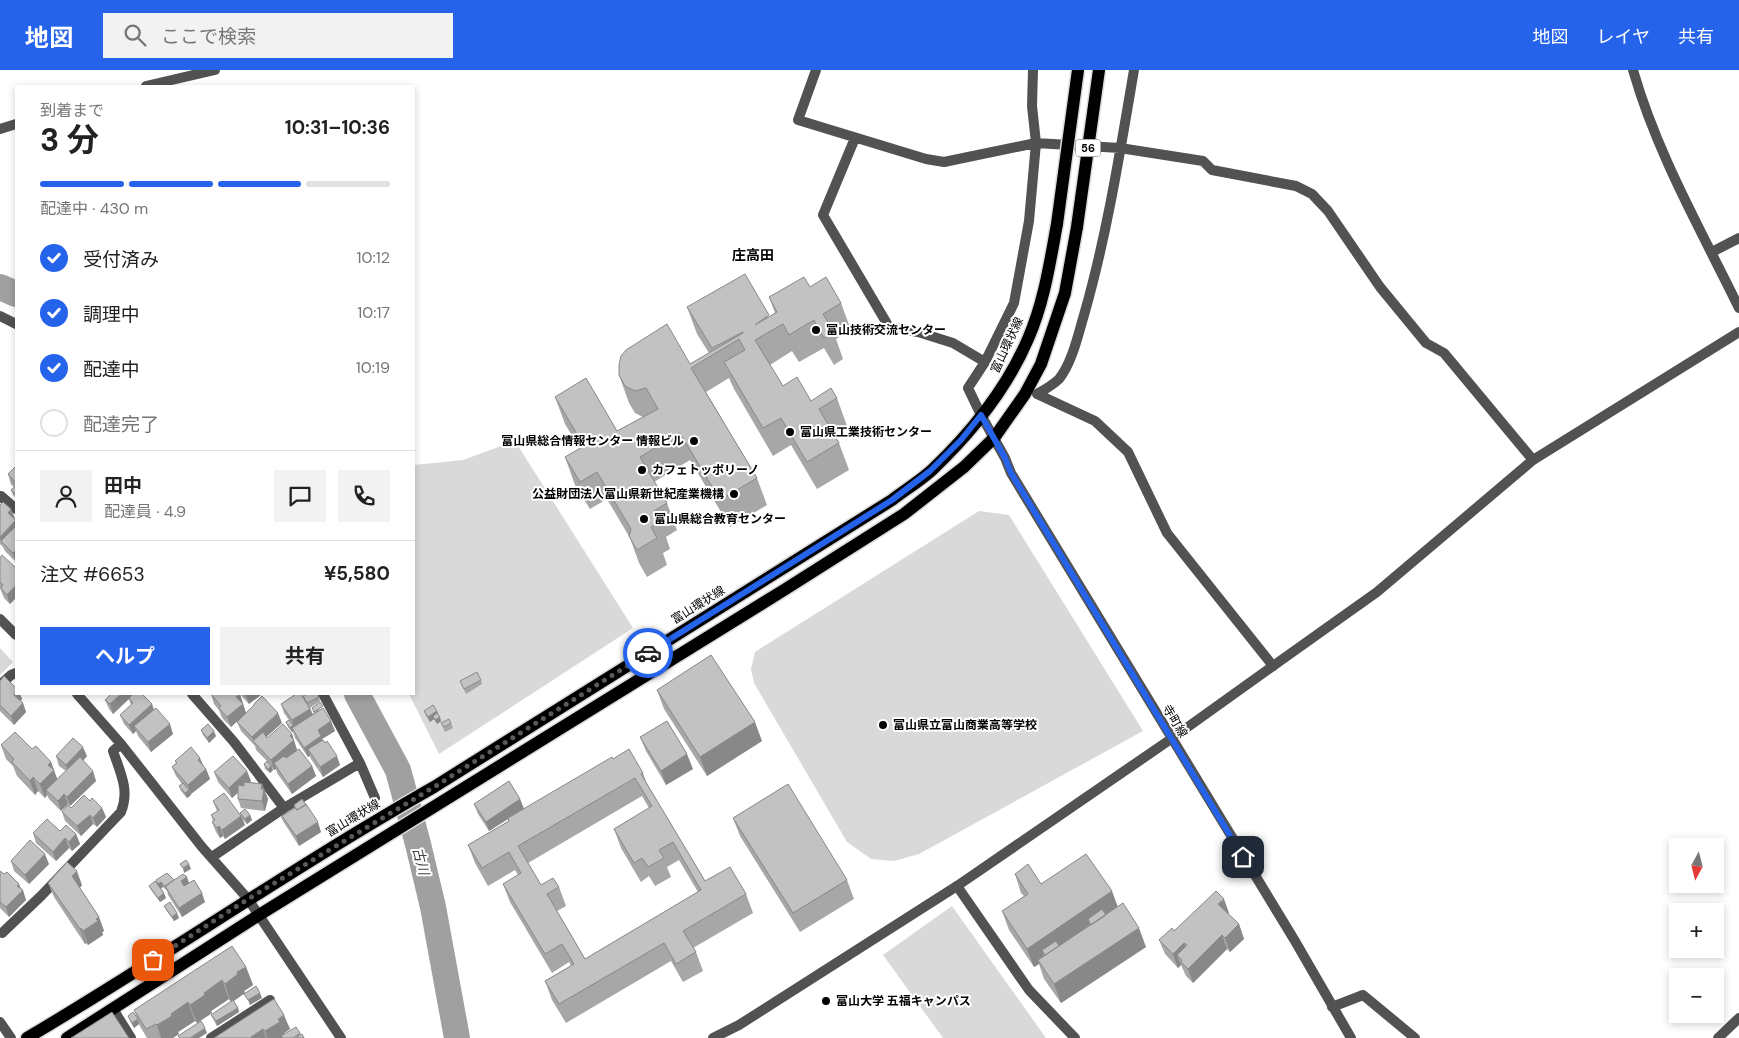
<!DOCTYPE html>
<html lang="ja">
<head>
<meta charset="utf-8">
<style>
	body { margin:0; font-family:"DM Sans","Noto Sans JP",sans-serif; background:#f2f2f2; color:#222; height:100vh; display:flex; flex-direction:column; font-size:19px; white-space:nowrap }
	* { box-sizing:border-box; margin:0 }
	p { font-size:16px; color:#767676 }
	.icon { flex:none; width:28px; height:28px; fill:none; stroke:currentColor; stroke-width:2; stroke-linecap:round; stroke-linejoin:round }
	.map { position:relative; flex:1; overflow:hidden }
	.side { position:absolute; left:15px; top:15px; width:400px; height:610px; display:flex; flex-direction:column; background:#fff; border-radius:0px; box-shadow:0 2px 8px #0003 }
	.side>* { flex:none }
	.needle { width:32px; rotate:187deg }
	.controls { position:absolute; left:1669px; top:768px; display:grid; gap:10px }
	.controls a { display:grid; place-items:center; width:55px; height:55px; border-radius:0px; background:#fff; box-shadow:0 2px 8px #0003; font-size:25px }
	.pin { position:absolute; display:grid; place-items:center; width:42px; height:42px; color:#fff; margin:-21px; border-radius:10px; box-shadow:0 2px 8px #0006 }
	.courier { position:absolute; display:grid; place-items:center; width:50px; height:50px; margin:-25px; border:4px solid #2563eb; border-radius:50%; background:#fff; color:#222; box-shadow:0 1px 6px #0007 }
	.summary em { font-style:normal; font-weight:700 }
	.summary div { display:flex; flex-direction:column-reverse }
	.summary { display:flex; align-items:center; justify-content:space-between; height:85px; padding:0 25px }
	h1 { font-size:32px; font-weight:700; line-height:38px }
	.bar { display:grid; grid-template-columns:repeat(4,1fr); gap:8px 5px; align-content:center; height:60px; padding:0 25px }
	.bar i { height:6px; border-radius:4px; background:#e0e0e0 }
	.bar .on { background:#2563eb }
	.bar p { grid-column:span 4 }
	.line { display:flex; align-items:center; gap:12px; padding:0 25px; border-top:1px solid #e0e0e0 }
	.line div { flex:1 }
	.round { display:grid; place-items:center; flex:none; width:52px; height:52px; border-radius:0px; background:#f2f2f2 }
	ol { padding:0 25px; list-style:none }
	li { display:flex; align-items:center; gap:15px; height:55px }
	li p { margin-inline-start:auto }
	li .icon { padding:5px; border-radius:50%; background:#2563eb; color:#fff; stroke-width:4 }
	li:last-child { color:#767676 }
	li i { width:28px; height:28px; border:2px solid #e0e0e0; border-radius:50% }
	.action { display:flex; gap:10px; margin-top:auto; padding:10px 25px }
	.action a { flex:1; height:58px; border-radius:0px; background:#2563eb; color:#fff; font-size:20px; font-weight:700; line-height:58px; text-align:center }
	.action a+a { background:#f2f2f2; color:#222 }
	header { display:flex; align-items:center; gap:30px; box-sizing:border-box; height:70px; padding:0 25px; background:#2563eb; color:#fff }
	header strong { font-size:24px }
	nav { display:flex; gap:28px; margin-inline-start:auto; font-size:18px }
	.search { width:350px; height:45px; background:#f2f2f2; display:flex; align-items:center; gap:12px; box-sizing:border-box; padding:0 18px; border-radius:0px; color:#767676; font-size:19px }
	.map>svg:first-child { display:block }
	.green { fill:#d9d9d9 }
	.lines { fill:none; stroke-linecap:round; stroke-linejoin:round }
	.river { stroke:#a0a0a0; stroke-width:26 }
	.primary-casing { stroke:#dbdbdb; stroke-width:15 }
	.minor { stroke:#525252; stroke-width:10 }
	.tertiary { stroke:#525252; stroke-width:10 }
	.primary { stroke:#000; stroke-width:12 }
	.primary-bridge-casing { stroke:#dbdbdb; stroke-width:15; stroke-linecap:butt }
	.primary-bridge { stroke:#000; stroke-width:12 }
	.wall { fill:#a7a7a7; fill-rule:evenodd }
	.shaded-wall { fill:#888 }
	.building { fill:#c2c2c2; stroke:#888; fill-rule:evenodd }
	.done { stroke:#595959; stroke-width:5; stroke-dasharray:0 9 }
	.route { stroke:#2563eb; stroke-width:6 }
	.poi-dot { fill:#000; stroke:#fff; stroke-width:2 }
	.labels { text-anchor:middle; stroke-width:4; stroke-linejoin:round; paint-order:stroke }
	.shield { fill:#fff; stroke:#4c4c4c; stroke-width:1 }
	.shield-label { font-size:11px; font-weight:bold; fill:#000 }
	.poi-label { font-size:12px; font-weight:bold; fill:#000; stroke:#fff; text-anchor:start }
	.street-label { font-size:12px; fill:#000; stroke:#fff }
	.neighbourhood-label { font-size:14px; font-weight:bold; fill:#000; stroke:#fff }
	.water-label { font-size:14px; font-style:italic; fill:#414141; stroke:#fff }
</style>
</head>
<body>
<header>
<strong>地図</strong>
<div class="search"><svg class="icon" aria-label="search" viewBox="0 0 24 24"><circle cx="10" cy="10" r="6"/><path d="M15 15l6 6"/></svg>ここで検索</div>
<nav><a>地図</a><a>レイヤ</a><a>共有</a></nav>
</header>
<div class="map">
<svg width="1739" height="968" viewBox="0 0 1739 968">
	<rect width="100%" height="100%" fill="#fff"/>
	<path class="green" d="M515,371L633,558L439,684L409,624H414V395L463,390Z
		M979,441L1009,445L1143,661L919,784L894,791L871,789L847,772L754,613L751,599L755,582Z
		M0,578L13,592L0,605Z
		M952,836L1046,968H943L883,885Z"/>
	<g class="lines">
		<path class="river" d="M0,217L16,224
			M357,624L398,700L418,774L433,837L457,968"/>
		<g class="primary-casing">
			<path id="primary" d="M27,968C164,887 295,796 434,717L892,430C905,420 920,411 932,400C971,363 1007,318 1028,269C1044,233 1050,192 1057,154
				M67,968L259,845L784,520L904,444L964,397L994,368L1025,324L1041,294L1065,223L1077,157"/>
		</g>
		<path class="minor" d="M816,0L798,50L926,89L944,92L1036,73L1120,78L1203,91L1212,100L1296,116L1312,124L1328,141L1380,217L1426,273L1444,283L1533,390
			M1134,0C1120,82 1107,165 1084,245C1078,265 1072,293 1059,309C1053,315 1044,320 1037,324L1095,351L1128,382L1167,463L1273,596
			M146,16L215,0
			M0,59L16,54
			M855,68L823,145L889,257L918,262L953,273L985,292
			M1712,182L1739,168
			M0,246L16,254
			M981,345L968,318L985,292L1014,233L1029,151L1036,73L1032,36L1033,0
			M0,428L1,426L16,439
			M0,549L16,565
			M0,615L11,605L16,603
			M77,624L121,674L202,777L248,829L341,968
			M192,624L234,672L284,738
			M360,693L375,728
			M212,787L284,738L360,693L323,624
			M957,816L1029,920L1075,968
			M2,863L41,826L121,742C130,720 120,702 113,681L121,674
			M1332,937L1363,925L1415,968
			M113,939L131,968
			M0,952L11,968
			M211,968L270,930"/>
		<path class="tertiary" d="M1633,0C1657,84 1701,160 1739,238
			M981,345L1005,388L1011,403L1295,871L1351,968
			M713,968L739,955L957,816L1171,669L1273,596L1377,522L1533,390L1739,262
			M1718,968L1739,948"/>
		<use href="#primary" class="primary"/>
		<g class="primary-bridge-casing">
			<path id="primary-bridge" d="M1057,154L1078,0
				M1077,157L1099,0"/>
		</g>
		<use href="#primary-bridge" class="primary-bridge"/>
	</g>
	<path class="wall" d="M810,217L841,233L851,260L836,269L843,289L834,295L824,278L799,292L792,281L770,295L783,316L811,331L837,328L847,356L833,364L839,373L849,400L817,419L791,375L773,386L734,319L729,308L706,322L757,408L767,435L730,457L690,390L654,412L667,433L677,460L666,467L670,479L663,483L667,495L647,507L639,493L630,468L607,429L590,439L575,415L565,387L580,379L565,354L555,327L617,361L643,347L635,343L629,333L619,305L690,294L709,283L697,264L687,237L769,247L775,243L769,227Z
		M16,396V428L13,425L11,420L14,417L11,414L8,404Z
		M0,435L11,439L15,449L16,451V492L5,481L3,477L0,474Z
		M0,488L16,498L10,534L4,528L0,518Z
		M481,610L482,614L466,624L460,611Z
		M0,611L16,624H20L22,629L20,631L23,633L26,642L14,655L0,641Z
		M657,620L762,671L707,706L664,639Z
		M111,624L152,634L154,640L173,664L151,682L138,666L136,661L133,664L124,654L120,645L131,635L129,629L113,644L109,639L105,630Z
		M211,624L243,634L246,643L231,657L222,648L219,640L214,634Z
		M240,624H262L249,634Z
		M319,627L320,631L310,638L313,644L314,643L312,638L325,641L335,661L322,669L340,695L323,707L311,689L310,686L308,687L295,668L293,662H292L288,657L286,652L289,650L284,643L281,634L304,628Z
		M424,641H437L441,651L437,654L434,649L430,652L426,646Z
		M237,652L282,653L266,667L267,668L292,664L297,680L294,683L312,696L316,706L292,724L277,703L276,699L274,700L272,697L273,700L270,703L265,699L264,694L267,691L256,680L255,676L241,661Z
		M441,653H451L453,658L445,662Z
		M201,660L216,666L209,673L203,665Z
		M640,667L693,699L666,715L646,681Z
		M1,675L32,679L51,692L57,709L66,701L59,696L56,686H87L83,691L96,711L70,736L68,734L61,741L49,729L47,725L45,728L38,721L35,725L17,706L13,696L6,689Z
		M613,689L643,703L647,714L705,811L746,824L753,843L693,878L696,882L703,901L683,912L671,891L566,953L552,930L545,911L571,896L569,892L552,903L510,832L503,814L518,805L515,800L488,816L475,793L468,775L509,751L508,749L489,761L478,744L474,734L520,729L524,739ZM642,726L649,738L614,759L621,778L641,812L649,806L655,816L671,807L667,797L679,790L698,822L585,889L557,841L566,836L559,817L541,815L528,793Z
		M175,691L203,696L206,699L210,709L191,724L190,723L191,725L187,728L181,721L179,716L182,714L176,706L172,697L176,693Z
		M214,702L251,711L249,712L262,714L268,729L265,741L241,738L238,729V722L232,728L218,712Z
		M90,731L102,738L106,747L97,757L93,754L81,766L65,751L62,742Z
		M213,731L241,745H250L252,750L247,754L242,749L245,755L225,769L223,766L220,768L216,762L212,752L213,751L211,745L217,741Z
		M294,735L321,762L299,776L283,751L281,747L295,738Z
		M733,748L847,810L854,829L800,862L740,766Z
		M60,761L76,764L80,774L72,781L69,778L56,791L36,773L33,763Z
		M11,791L49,794L29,814L14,801Z
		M0,801L21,819L26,830L9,847L0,838Z
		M1015,804L1041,814L1118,837L1146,877L1061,933L1044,909L1039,894L1034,897L1009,860L1002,841L1024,826L1021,823Z
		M187,807L189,813L205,832L182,847L168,825L167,821L163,817L161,818L166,828L160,832L151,820L149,816L157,814L156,810H174Z
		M48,813L82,815L80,818L99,847L104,861L102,862L103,865L88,875L86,873L85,874L54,827Z
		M164,836L179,848L174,851L166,840Z
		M1229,843L1228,844L1239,854L1244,869L1230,882L1227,879L1193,913L1186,906L1181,895L1178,898L1165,884L1159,870L1174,861Z
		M246,897L253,915L244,921L245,923L233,931L238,938L239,942L217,956L213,949L211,945L231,932L229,929L211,941L212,943L197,953L195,951L178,962L179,964L173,968H147L141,958L139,954L134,958L130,951L128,946L137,948L134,940Z
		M274,929L290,959L284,963L285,964L300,963L304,968H214Z"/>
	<path class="shaded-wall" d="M11,439L15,449L11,452L8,443Z
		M16,450V463L1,471L3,477L0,468V467Z
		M15,481L16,485V492L13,483Z
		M16,515V528L10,534L7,525Z
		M16,622V624H20L22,629L17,635L14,625Z
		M121,624H134L113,644L110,634Z
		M240,624L246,643L231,657L227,647L236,627Z
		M247,624H262L249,634L246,625Z
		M23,633L26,642L14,655L11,646Z
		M152,634L155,644L134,656L136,661L133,664L129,655Z
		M310,639L314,648L295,660L292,650Z
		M437,641L439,646H433L434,649L430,652L428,647Z
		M278,643L282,653L257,675L254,672L252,667Z
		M440,647L441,651L437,654L435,650Z
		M331,651L335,661L322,669L325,676L308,679L310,686L308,687L304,678L318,660Z
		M755,652L762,671L707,706L700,687Z
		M170,654L173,664L151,682L148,672Z
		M293,655L295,660L292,658L293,662H292L290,658Z
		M214,661L216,666L209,673L207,668Z
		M292,664L297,680L277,698L274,693L276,699L274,700L271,690Z
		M83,677L87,686L70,705L66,695Z
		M687,684L693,699L666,715L661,701Z
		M337,686L340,695L323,707L320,697Z
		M200,688L204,697L198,690Z
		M51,692L59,714L46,720L47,725L45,728L40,714L48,695Z
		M271,696L273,700L270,703L268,699Z
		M312,696L316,706L292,724L288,714Z
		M206,699L210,709L191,724L188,715Z
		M93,701L96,711L70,736L67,727Z
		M247,701L251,711L232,728L229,718Z
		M33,707L38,721L35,725L30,711Z
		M262,714L268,729L265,741L262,731L261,719Z
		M189,720L191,725L187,728L185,723Z
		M64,724L68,734L61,741L58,731Z
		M520,729L524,739L489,761L486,752Z
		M102,738L106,747L97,757L93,748Z
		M90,745L93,754L81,766L77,756Z
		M250,745L252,750L247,754L245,749Z
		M241,746L245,755L225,769L222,760Z
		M318,752L321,762L299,776L296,766Z
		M219,756L223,766L220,768L217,758Z
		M76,764L80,774L72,781L69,772Z
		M65,768L69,778L56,791L53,782Z
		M45,784L49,794L29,814L25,805Z
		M189,794L191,799L184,803L183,798Z
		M77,801L82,815L77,821L72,806Z
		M187,807L190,817L184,820L181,811Z
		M161,812L163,817L160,819L158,814Z
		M19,814L22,821L23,820L26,830L9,847L6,837L17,816Z
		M1112,821L1119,840L1093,857L1088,849L1091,859L1047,888L1042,880L1045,890H1038L1039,894L1034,897L1027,879Z
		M164,823L166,828L160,832L158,828Z
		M202,823L205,832L182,847L179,838Z
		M1224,829L1229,843L1224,848L1218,834Z
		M177,843L179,848L174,851L172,847Z
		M99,847L104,861L102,862L103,865L88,875L83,861Z
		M1239,854L1244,869L1230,882L1225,868Z
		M81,858L86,873L85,874L80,859Z
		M1139,858L1146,877L1061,933L1054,914Z
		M1222,865L1227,879L1193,913L1188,899Z
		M1184,873L1190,887L1182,890L1177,885L1181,895L1178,898L1173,884Z
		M246,897L253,915L244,921L245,923L231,933L225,914L237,902Z
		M222,910L229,929L211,941L212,943L197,953L190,935L204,923Z
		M260,923L262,928L250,935L248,930Z
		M188,932L195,951L178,962L179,964L173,968H161L157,955L171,944Z
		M238,938L239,942L217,956L216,951Z
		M284,945L290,959L284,963L285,966L282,968H267L265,961Z
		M138,950L139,954L134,958L132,953Z
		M205,958L207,963L199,968H190Z
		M263,959L266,968H252L251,967Z"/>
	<path class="building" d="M745,204L769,245L755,255L777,242L769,227L804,207L810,217L826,207L841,233L823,244L834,262L824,268L814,250L789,265L783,254L755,270L783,316L797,307L811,331L831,318L837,328L819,339L839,373L807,392L781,348L763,358L724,292L745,280L739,269L691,298L757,408L720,430L680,363L640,387L667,433L654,441L660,451L651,457L657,468L637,480L629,466L631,459L597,402L580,412L565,387L584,376L555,327L586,308L617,361L658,339L646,318L635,321L625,316L619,305V295L621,286L626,280L667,254L690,294L743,263V262L712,278L687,237Z
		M16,396V413L8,404Z
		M15,417L16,418V425L11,420Z
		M3,432L11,439L8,443L16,450L0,467V435Z
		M16,456V482L15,481L13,483L1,471Z
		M2,485L16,498V497V515L7,525L1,518L3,515L0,512V488Z
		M711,585L755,652L700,687L657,620Z
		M477,602L481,610L464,619L460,611Z
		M4,606L16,618V622L14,625L23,633L11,646L0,635V611Z
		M111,624H121L110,634L105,630Z
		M133,624H142L152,634L129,655L120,645L133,633L129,628Z
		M211,624H239L236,627L243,634L227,647L219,638L221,636Z
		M296,624H301L310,639L292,650L281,634Z
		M307,624H317L319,627L307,633L303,626Z
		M262,626L278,643L252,667L237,652L254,635V634Z
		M320,632L323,636L314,642L312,638Z
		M433,635L437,641L428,647L424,641Z
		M156,638L170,654L148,672L134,656Z
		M323,638L331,651L318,660L321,666L304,678L292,658Z
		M437,643L440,647L435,650L433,646Z
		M449,649L451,653L444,657L441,653Z
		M289,650L293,655L290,658L286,652Z
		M667,651L687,684L661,701L640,667Z
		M208,654L214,661L207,668L201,660Z
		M283,654L292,664L290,666L294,670L271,690L253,671L263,662L267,668Z
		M15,662L32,679L36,676L51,692L48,695L54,700L40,714L33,707L30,711L12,692L14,689L1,675Z
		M73,668L83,677L66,695L56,686Z
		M323,670L325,673L327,671L337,686L320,697L308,679Z
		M191,677L200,688L198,690L206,699L188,715L172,697L177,693L175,691Z
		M299,679L312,696L288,714L274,693L284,686L286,688Z
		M629,679L643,703L641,704L705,811L730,797L746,824L683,861L696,882L676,894L664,873L559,934L545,911L574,894L562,874L545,884L503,814L521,803L509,782L482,798L468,775L509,751L508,748L612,687L613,689ZM635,708L652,736L614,759L634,793L642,788L648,797L664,788L659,780L673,772L701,820L585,889L547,824L559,817L553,808L541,815L518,776Z
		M233,686L247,701L229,718L214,702Z
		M80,687L93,701L67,727L64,724L58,731L46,720Z
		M267,691L271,696L268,699L264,694Z
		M509,711L520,729L486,752L474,734Z
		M244,712L262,714L261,719H264L262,731L238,729V715L244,716Z
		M183,713L189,720L185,723L179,716Z
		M788,714L847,810L793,843L733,748Z
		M224,723L241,746L222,760L219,756L217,758L212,752L215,750L211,745L219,740L213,731Z
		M84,725L90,731L92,728L102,738L93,748L90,745L77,756L62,742L68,735L71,738Z
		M302,729L306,735L297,740L294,735Z
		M306,734L318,752L296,766L282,746L295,738L297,740Z
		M245,739L250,745L245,749L240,743Z
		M47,749L60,761L66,755L76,764L69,772L65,768L53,782L33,763Z
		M30,770L45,784L25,805L11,791Z
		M1086,784L1112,821L1027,879L1002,841L1028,824L1015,804L1028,794L1041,814Z
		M186,790L189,794L183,798L180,794Z
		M67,792L77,801L72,806L99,847L96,849L98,851L83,861L81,858L80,859L48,813Z
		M0,801L4,804L7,802L19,814L17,816L23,820L6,837L0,832Z
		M167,803L174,810L165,817L161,812L158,814L156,810Z
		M183,804L187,807L181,811L184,816L194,810L202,823L179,838L165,816Z
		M155,811L164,823L158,828L149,816Z
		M1216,821L1224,829L1218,834L1239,854L1225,868L1222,865L1188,899L1181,892L1182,890L1177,885L1187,875L1184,873L1173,884L1159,870L1172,858L1174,861Z
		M170,832L177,843L172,847L164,836Z
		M1123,833L1139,858L1054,914L1038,890Z
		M1102,839L1106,845L1091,855L1088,849Z
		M1056,871L1059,876L1045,885L1042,880Z
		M232,876L246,897L237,902L238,904L225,914L222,910L204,923L205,925L190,935L188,932L171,944L172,946L157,955L156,954L146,959L134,940Z
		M256,916L260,923L248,930L244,924Z
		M274,929L284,945L278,949L280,952L265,961L263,959L251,967L252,968H214Z
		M233,930L238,938L216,951L211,945Z
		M112,942L129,968H71Z
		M133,942L138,949L132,953L128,946Z
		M201,951L205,958L190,968H180L178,966Z
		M296,957L300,963L293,968H283L281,966Z
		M302,964L304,968H298L297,967Z"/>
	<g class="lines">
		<path class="done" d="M153,890L248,829L434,717L648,583"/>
		<path class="route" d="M648,583L892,430L930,401L961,370L981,345L1005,388L1011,403L1243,787"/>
	</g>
	<g class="poi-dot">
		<circle cx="816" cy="260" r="5"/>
		<circle cx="790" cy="362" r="5"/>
		<circle cx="694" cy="371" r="5"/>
		<circle cx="642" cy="400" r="5"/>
		<circle cx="734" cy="424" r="5"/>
		<circle cx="644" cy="449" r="5"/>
		<circle cx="883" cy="655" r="5"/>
		<circle cx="826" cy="931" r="5"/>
	</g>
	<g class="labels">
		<rect class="shield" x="1075.5" y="69.5" width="25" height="17" rx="4"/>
		<g class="shield-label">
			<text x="1088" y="82">56</text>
		</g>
		<g class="poi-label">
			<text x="826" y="264">富山技術交流センター</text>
			<text x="800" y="366">富山県工業技術センター</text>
			<text x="684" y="375" text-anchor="end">富山県総合情報センター 情報ビル</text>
			<text x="652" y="404">カフェトッポリーノ</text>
			<text x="724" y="428" text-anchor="end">公益財団法人富山県新世紀産業機構</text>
			<text x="654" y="453">富山県総合教育センター</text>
			<text x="893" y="659">富山県立富山商業高等学校</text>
			<text x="836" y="935">富山大学 五福キャンパス</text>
		</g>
		<g class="street-label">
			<text transform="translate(1007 275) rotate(-65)" y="4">富山環状線</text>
			<text transform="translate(698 535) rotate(-32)" y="4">富山環状線</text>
			<text transform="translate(1175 651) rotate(59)" y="4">寺町線</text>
			<text transform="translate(353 748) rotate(-31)" y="4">富山環状線</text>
		</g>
		<g class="neighbourhood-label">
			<text x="753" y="190">庄高田</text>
		</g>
		<g class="water-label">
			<text transform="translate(421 791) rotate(76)" y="5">古川</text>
		</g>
	</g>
</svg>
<div class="controls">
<a><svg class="needle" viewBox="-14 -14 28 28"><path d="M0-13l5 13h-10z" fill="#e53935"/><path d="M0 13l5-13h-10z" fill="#767676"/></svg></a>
<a>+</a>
<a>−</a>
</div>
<div class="pin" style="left:153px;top:890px;background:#ea580c"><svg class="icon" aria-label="bag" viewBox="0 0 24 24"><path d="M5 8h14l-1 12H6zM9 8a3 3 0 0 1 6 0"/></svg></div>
<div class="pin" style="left:1243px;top:787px;background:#1f2937"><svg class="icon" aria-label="home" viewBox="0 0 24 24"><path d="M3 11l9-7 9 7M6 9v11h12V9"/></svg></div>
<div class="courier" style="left:648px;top:583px"><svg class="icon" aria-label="car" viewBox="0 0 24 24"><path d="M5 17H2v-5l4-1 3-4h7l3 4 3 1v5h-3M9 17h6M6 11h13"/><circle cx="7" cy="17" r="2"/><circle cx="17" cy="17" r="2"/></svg></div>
<section class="side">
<div class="summary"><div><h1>3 分</h1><p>到着まで</p></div><em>10:31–10:36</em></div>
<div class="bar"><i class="on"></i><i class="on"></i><i class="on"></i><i></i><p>配達中 · 430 m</p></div>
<ol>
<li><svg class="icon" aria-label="check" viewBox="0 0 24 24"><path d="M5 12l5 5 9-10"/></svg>受付済み<p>10:12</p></li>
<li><svg class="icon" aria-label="check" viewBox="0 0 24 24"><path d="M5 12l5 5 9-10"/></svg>調理中<p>10:17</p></li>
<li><svg class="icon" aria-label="check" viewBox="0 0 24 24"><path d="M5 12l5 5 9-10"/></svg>配達中<p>10:19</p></li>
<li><i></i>配達完了</li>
</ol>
<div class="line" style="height:90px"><a class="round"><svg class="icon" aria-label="person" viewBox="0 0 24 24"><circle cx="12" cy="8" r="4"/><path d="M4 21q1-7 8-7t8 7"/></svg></a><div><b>田中</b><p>配達員 · 4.9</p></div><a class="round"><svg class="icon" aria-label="chat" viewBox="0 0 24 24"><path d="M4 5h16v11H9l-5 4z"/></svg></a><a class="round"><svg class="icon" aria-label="phone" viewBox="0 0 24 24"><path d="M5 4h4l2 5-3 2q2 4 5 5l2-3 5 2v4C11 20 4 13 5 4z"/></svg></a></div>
<div class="line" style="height:65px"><div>注文 #6653</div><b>¥5,580</b></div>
<div class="action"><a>ヘルプ</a><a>共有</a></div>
</section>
</div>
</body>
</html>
